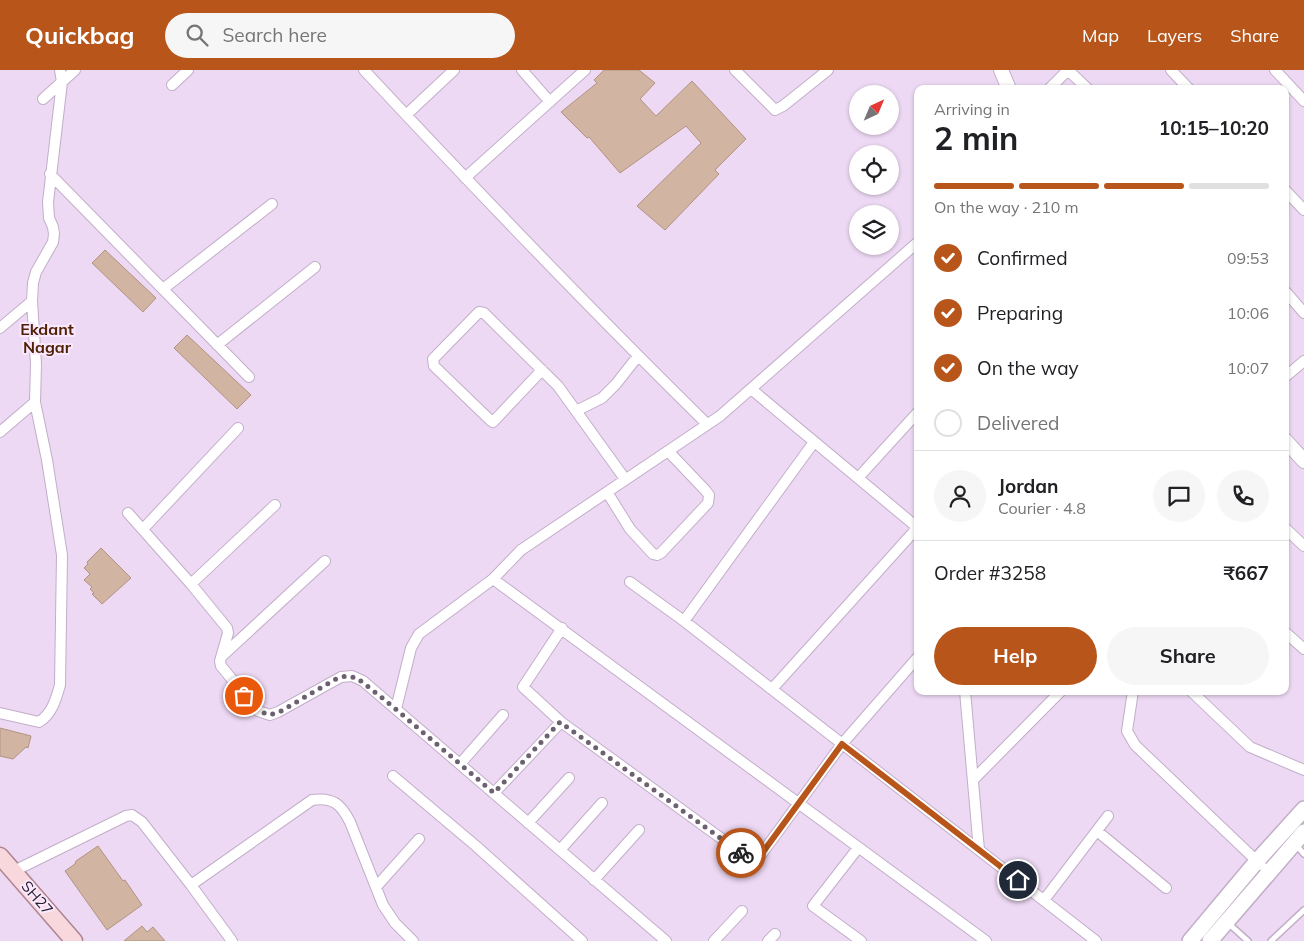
<!DOCTYPE html>
<html lang="en">
<head>
<meta charset="utf-8">
<style>
	body { margin:0; font-family:Mulish,sans-serif; background:#f6f6f6; color:#202124; height:100vh; display:flex; flex-direction:column; font-size:19px; white-space:nowrap }
	* { box-sizing:border-box; margin:0 }
	p { font-size:16px; color:#757577 }
	.icon { flex:none; width:28px; height:28px; fill:none; stroke:currentColor; stroke-width:2; stroke-linecap:round; stroke-linejoin:round }
	.map { position:relative; flex:1; overflow:hidden }
	.drawer { position:absolute; left:914px; top:15px; width:375px; height:610px; display:flex; flex-direction:column; background:#fff; border-radius:10px; box-shadow:0 1px 4px #0004 }
	.drawer>* { flex:none }
	.needle { width:32px; rotate:44deg }
	.fabs { position:absolute; left:849px; top:15px; display:grid; gap:10px }
	.fabs a { display:grid; place-items:center; width:50px; height:50px; border-radius:50%; background:#fff; box-shadow:0 1px 4px #0004; font-size:25px }
	.pin { position:absolute; display:grid; place-items:center; width:42px; height:42px; color:#fff; margin:-21px; border:2px solid #fff; border-radius:50%; box-shadow:0 1px 5px #0007 }
	.courier { position:absolute; display:grid; place-items:center; width:50px; height:50px; margin:-25px; border:4px solid #b7551a; border-radius:50%; background:#fff; color:#222; box-shadow:0 1px 6px #0007 }
	.head em { font-style:normal; font-weight:700 }
	.head div { display:flex; flex-direction:column-reverse }
	.head { display:flex; align-items:center; justify-content:space-between; height:85px; padding:0 20px }
	h1 { font-size:32px; font-weight:700; line-height:38px }
	.bar { display:grid; grid-template-columns:repeat(4,1fr); gap:8px 5px; align-content:center; height:60px; padding:0 20px }
	.bar i { height:6px; border-radius:4px; background:#e0e0e0 }
	.bar .current { background:#b7551a }
	.bar p { grid-column:span 4 }
	.line { display:flex; align-items:center; gap:12px; padding:0 20px; border-top:1px solid #e0e0e0 }
	.line div { flex:1 }
	.round { display:grid; place-items:center; flex:none; width:52px; height:52px; border-radius:26px; background:#f6f6f6 }
	ol { padding:0 20px; list-style:none }
	li { display:flex; align-items:center; gap:15px; height:55px }
	li p { margin-inline-start:auto }
	li .icon { padding:5px; border-radius:50%; background:#b7551a; color:#fff; stroke-width:4 }
	li:last-child { color:#757577 }
	li i { width:28px; height:28px; border:2px solid #e0e0e0; border-radius:50% }
	.button { display:flex; gap:10px; margin-top:auto; padding:10px 20px }
	.button a { flex:1; height:58px; border-radius:30px; background:#b7551a; color:#fff; font-size:20px; font-weight:700; line-height:58px; text-align:center }
	.button a+a { background:#f6f6f6; color:#202124 }
	header { display:flex; align-items:center; gap:30px; box-sizing:border-box; height:70px; padding:0 25px; background:#b7551a; color:#fff }
	header strong { font-size:24px }
	nav { display:flex; gap:28px; margin-inline-start:auto; font-size:18px }
	.search { width:350px; height:45px; background:#f6f6f6; display:flex; align-items:center; gap:12px; box-sizing:border-box; padding:0 18px; border-radius:28px; color:#757577; font-size:19px }
	.map>svg:first-child { display:block }
	.building { fill:#d2b4a2; stroke:#b09381 }
	.lines { fill:none; stroke-linecap:round; stroke-linejoin:round }
	.service-casing { stroke:#c2aec9; stroke-width:8 }
	.minor-casing { stroke:#c2aec9; stroke-width:12 }
	.tertiary-casing { stroke:#c2aec9; stroke-width:16 }
	.secondary-casing { stroke:#c2aec9; stroke-width:18 }
	.primary-casing { stroke:#ac8590; stroke-width:19 }
	.service { stroke:#fff; stroke-width:5 }
	.minor { stroke:#fff; stroke-width:10 }
	.tertiary { stroke:#fff; stroke-width:14 }
	.secondary { stroke:#fff; stroke-width:15 }
	.primary { stroke:#f8d7dd; stroke-width:16 }
	.done { stroke:#6d6171; stroke-width:5; stroke-dasharray:0 9 }
	.route { stroke:#b7551a; stroke-width:6 }
	.labels { text-anchor:middle; stroke-width:4; stroke-linejoin:round; paint-order:stroke }
	.street-label { font-size:15px; fill:#27202a; stroke:#f9e8fe }
	.neighbourhood-label { font-size:16px; font-weight:bold; fill:#502105; stroke:#f9e8fe }
</style>
</head>
<body>
<header>
<strong>Quickbag</strong>
<div class="search"><svg class="icon" aria-label="search" viewBox="0 0 24 24"><circle cx="10" cy="10" r="6"/><path d="M15 15l6 6"/></svg>Search here</div>
<nav><a>Map</a><a>Layers</a><a>Share</a></nav>
</header>
<div class="map">
<svg width="1304" height="871" viewBox="0 0 1304 871">
	<rect width="100%" height="100%" fill="#eed9f4"/>
	<path class="building" d="M604,0H639L655,13L640,29L656,46L692,11L746,69L715,100L719,104L665,160L637,136L701,73L686,56L620,103L589,67L587,68L561,42L597,13L594,10Z
		M105,180L156,228L143,242L92,193Z
		M187,265L251,325L237,339L174,278Z
		M101,478L131,508L102,534L92,524L94,523L90,519L92,517L84,510L90,504L84,498L88,494L87,492Z
		M0,658L31,666L28,678L26,677L13,689L0,686Z
		M98,776L123,811L125,810L142,835L107,860L65,801L75,794L76,791Z
		M142,856L147,862L153,857L165,871H124Z"/>
	<g class="lines">
		<g class="service-casing">
			<path id="service" d="M1296,775L1304,784
				M1228,853L1248,871
				M1271,871L1304,840"/>
		</g>
		<g class="minor-casing">
			<path id="minor" d="M364,0C476,120 590,239 707,354
				M522,0L550,32
				M735,0L775,40L783,36L828,0
				M1171,0L1189,19
				M1275,0L1304,31
				M172,15L188,0
				M1049,19L1068,0L1088,19
				M43,29L75,0
				M406,45L454,0
				M50,104L249,307
				M465,108L585,0
				M1285,120L1304,140
				M163,219L272,134
				M1285,221L1304,243
				M0,258L32,231
				M217,275L315,197
				M542,300L493,352L490,350L434,296L433,289L479,242L484,243L558,316L625,409
				M1285,307L1304,291
				M751,319L918,458
				M576,341L602,328L616,314L638,286
				M0,362L35,332
				M858,408L918,342
				M607,422L630,459L653,484L657,485L661,483L708,433L709,425L706,421L668,381
				M128,443L191,514L227,558L228,563L220,591L221,596L258,641L270,645L278,642L341,607L352,606L363,611L666,871
				M1285,458L1304,476
				M143,459L238,358
				M493,509L986,871
				M630,512L684,551L1096,871
				M191,514L275,435
				M684,551L814,372
				M562,558L523,617L561,652L755,793L842,674L918,587
				M1285,562L1304,579
				M221,587L325,491
				M772,619L918,457
				M965,621L979,780
				M1133,621L1127,661L1135,675L1261,795
				M1191,621L1250,677L1304,700
				M396,639L411,578L419,564L493,509L521,480L720,346L918,172
				M0,643L39,652C52,644 56,629 60,615L62,485L47,390L35,332L36,294L32,231L33,213L36,202L53,172L54,164L53,157L49,148L48,132L62,12L60,0
				M460,694L503,645
				M393,706L476,776L582,871
				M973,710L1061,621
				M494,723L561,652
				M528,753L569,708
				M1097,761L1166,818
				M858,778L813,836L861,871
				M560,780L602,733
				M14,801L126,746L132,745L142,752L191,815L312,730C333,727 341,734 350,752L383,835L395,853L413,871
				M594,810L639,760
				M191,815L232,871
				M376,817L419,769
				M1044,830L1108,746
				M714,871L742,841
				M768,871L775,864"/>
		</g>
		<g class="tertiary-casing">
			<path id="tertiary" d="M1001,0L1009,19
				M1285,370L1304,391"/>
		</g>
		<g class="secondary-casing">
			<path id="secondary" d="M1190,871L1257,791L1304,739
				M1210,871L1304,762"/>
		</g>
		<g class="primary-casing">
			<path id="primary" d="M0,786L74,871"/>
		</g>
		<use href="#service" class="service"/>
		<use href="#minor" class="minor"/>
		<use href="#tertiary" class="tertiary"/>
		<use href="#secondary" class="secondary"/>
		<use href="#primary" class="primary"/>
	</g>
	<g class="lines">
		<path class="done" d="M244,626L258,641L270,645L281,641L336,609L346,606L357,608L385,630L494,723L560,652L741,783"/>
		<path class="route" d="M741,783L755,793L842,674L1018,810"/>
	</g>
	<g class="labels">
		<g class="street-label">
			<text transform="translate(37 828) rotate(49)" y="5">SH27</text>
		</g>
		<g class="neighbourhood-label">
			<text x="47" y="265">Ekdant<tspan x="47" dy="18">Nagar</tspan></text>
		</g>
	</g>
</svg>
<div class="fabs">
<a><svg class="needle" viewBox="-14 -14 28 28"><path d="M0-13l5 13h-10z" fill="#e53935"/><path d="M0 13l5-13h-10z" fill="#757577"/></svg></a>
<a><svg class="icon" aria-label="locate" viewBox="0 0 24 24"><circle cx="12" cy="12" r="6"/><path d="M12 2v4M12 18v4M2 12h4M18 12h4"/></svg></a>
<a><svg class="icon" aria-label="layers" viewBox="0 0 24 24"><path d="M12 4l9 5-9 5-9-5zM3 14l9 5 9-5"/></svg></a>
</div>
<div class="pin" style="left:244px;top:626px;background:#ea580c"><svg class="icon" aria-label="bag" viewBox="0 0 24 24"><path d="M5 8h14l-1 12H6zM9 8a3 3 0 0 1 6 0"/></svg></div>
<div class="pin" style="left:1018px;top:810px;background:#1f2937"><svg class="icon" aria-label="home" viewBox="0 0 24 24"><path d="M3 11l9-7 9 7M6 9v11h12V9"/></svg></div>
<div class="courier" style="left:741px;top:783px"><svg class="icon" aria-label="bike" viewBox="0 0 24 24"><circle cx="6" cy="16" r="4"/><circle cx="18" cy="16" r="4"/><path d="M6 16l4-8h5l3 8M10 8l3 8H6M13 5h3"/></svg></div>
<section class="drawer">
<div class="head"><div><h1>2 min</h1><p>Arriving in</p></div><em>10:15–10:20</em></div>
<div class="bar"><i class="current"></i><i class="current"></i><i class="current"></i><i></i><p>On the way · 210 m</p></div>
<ol>
<li><svg class="icon" aria-label="check" viewBox="0 0 24 24"><path d="M5 12l5 5 9-10"/></svg>Confirmed<p>09:53</p></li>
<li><svg class="icon" aria-label="check" viewBox="0 0 24 24"><path d="M5 12l5 5 9-10"/></svg>Preparing<p>10:06</p></li>
<li><svg class="icon" aria-label="check" viewBox="0 0 24 24"><path d="M5 12l5 5 9-10"/></svg>On the way<p>10:07</p></li>
<li><i></i>Delivered</li>
</ol>
<div class="line" style="height:90px"><a class="round"><svg class="icon" aria-label="person" viewBox="0 0 24 24"><circle cx="12" cy="8" r="4"/><path d="M4 21q1-7 8-7t8 7"/></svg></a><div><b>Jordan</b><p>Courier · 4.8</p></div><a class="round"><svg class="icon" aria-label="chat" viewBox="0 0 24 24"><path d="M4 5h16v11H9l-5 4z"/></svg></a><a class="round"><svg class="icon" aria-label="phone" viewBox="0 0 24 24"><path d="M5 4h4l2 5-3 2q2 4 5 5l2-3 5 2v4C11 20 4 13 5 4z"/></svg></a></div>
<div class="line" style="height:65px"><div>Order #3258</div><b>₹667</b></div>
<div class="button"><a>Help</a><a>Share</a></div>
</section>
</div>
</body>
</html>
